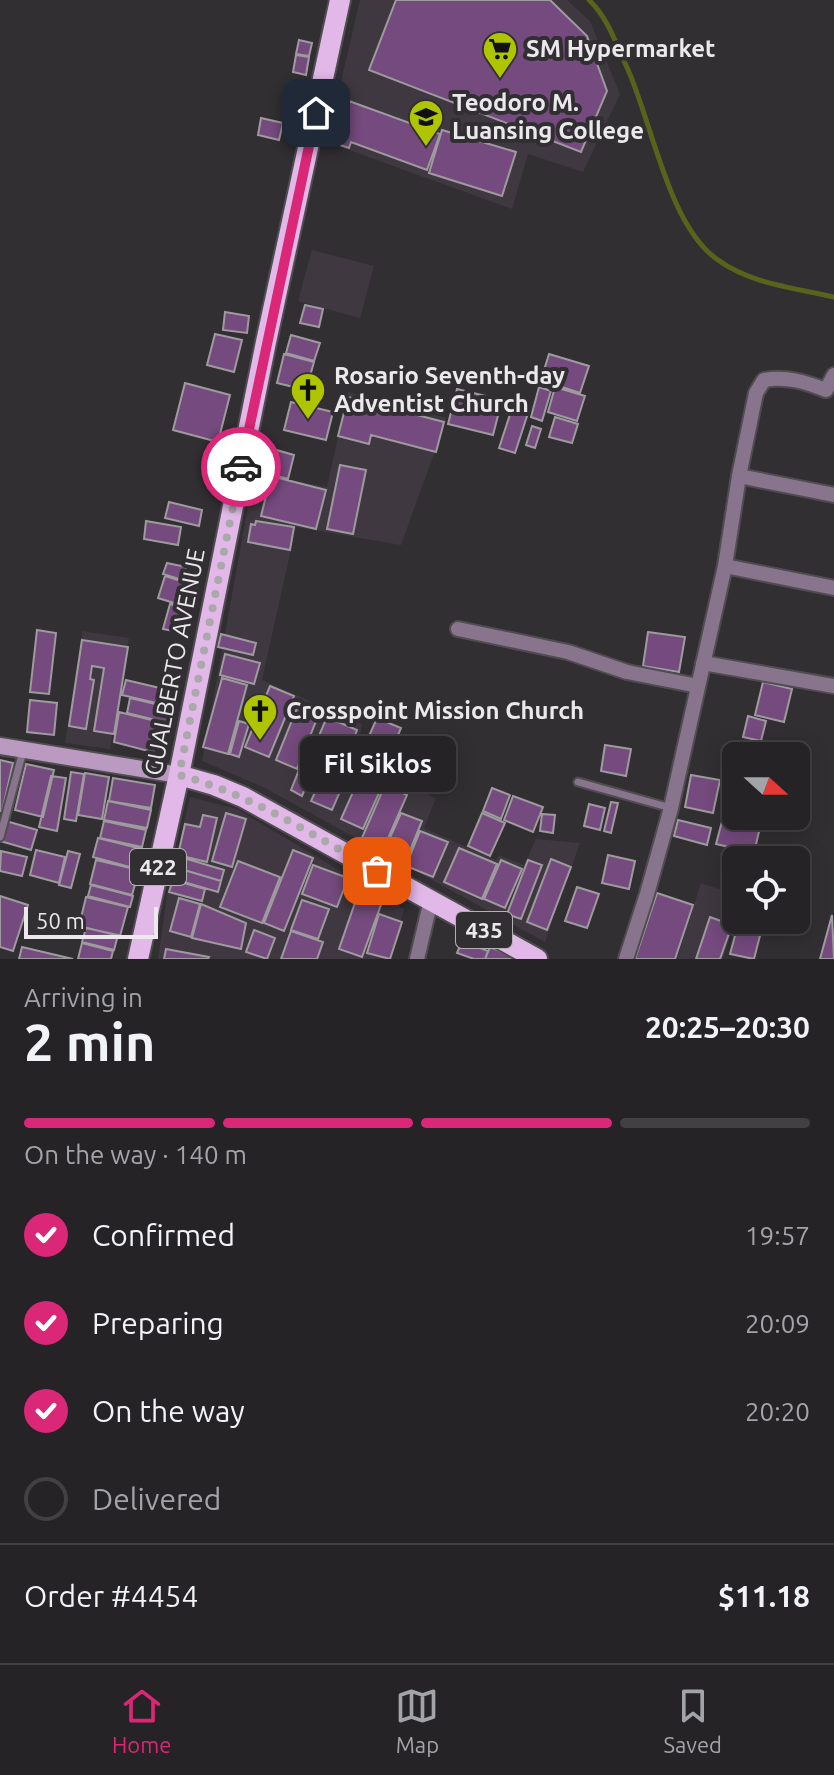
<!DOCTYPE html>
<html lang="en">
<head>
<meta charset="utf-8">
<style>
	body { margin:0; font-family:Ubuntu,sans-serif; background:#2d2b2e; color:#f1f3f6; height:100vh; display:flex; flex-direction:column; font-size:30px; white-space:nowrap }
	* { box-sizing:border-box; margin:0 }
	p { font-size:26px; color:#a3a4a7 }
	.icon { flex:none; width:44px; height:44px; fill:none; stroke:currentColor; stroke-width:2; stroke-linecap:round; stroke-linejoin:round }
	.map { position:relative; height:959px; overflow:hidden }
	.details { display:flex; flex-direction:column; background:#252326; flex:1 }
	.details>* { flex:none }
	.needle { width:52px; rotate:111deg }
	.buttons { position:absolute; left:722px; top:742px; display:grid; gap:16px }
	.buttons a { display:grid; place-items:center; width:88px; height:88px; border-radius:12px; background:#252326; box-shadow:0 4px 20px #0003,0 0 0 2px #424043; font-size:40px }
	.scale { position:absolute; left:24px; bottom:20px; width:134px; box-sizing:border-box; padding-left:8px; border:4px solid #ebe9eb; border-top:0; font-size:22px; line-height:28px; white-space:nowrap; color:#ebe9eb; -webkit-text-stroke:6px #312f32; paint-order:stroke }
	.pin { position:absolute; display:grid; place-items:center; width:68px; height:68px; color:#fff; margin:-34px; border-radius:16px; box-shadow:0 4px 12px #0006 }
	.courier { position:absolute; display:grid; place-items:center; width:80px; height:80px; margin:-40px; border:6px solid #db2777; border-radius:50%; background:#fff; color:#222; box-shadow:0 2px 10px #0007 }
	.bubble { position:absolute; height:56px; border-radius:12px; background:#252326; box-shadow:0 4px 20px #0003,0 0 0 2px #424043; font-size:26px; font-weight:700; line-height:56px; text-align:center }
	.summary em { font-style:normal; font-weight:700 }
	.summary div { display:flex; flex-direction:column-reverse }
	.summary { display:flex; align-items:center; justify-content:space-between; height:136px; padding:0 24px }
	h1 { font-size:52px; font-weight:700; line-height:60px }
	.bar { display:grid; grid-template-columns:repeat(4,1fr); gap:12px 8px; align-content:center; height:96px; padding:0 24px }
	.bar i { height:10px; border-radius:6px; background:#424043 }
	.bar .current { background:#db2777 }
	.bar p { grid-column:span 4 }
	.line { display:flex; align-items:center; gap:20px; padding:0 24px; border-top:2px solid #424043 }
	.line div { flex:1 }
	ol { padding:0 24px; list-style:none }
	li { display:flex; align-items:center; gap:24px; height:88px }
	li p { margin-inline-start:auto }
	li .icon { padding:8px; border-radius:50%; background:#db2777; color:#fff; stroke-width:4 }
	li:last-child { color:#a3a4a7 }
	li i { width:44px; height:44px; border:4px solid #424043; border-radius:50% }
	.dock { display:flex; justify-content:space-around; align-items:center; height:112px; border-top:2px solid #424043; background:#252326; font-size:22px; color:#a3a4a7 }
	.dock a { display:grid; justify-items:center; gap:4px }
	.dock .current { color:#db2777 }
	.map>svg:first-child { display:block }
	.built { fill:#3f3840 }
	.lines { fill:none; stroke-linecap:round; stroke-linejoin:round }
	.stream { stroke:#59631b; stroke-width:5 }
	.building { fill:#754a7e; stroke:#9e9b9e; stroke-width:2 }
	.service-casing { stroke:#4f4d50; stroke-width:11 }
	.minor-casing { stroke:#4f4d50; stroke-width:18 }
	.secondary-casing { stroke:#4f4d50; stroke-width:20 }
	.primary-casing { stroke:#4f4d50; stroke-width:24 }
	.service { stroke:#88748c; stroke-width:7 }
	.minor { stroke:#88748c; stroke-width:14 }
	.secondary { stroke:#bb9ac1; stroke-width:16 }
	.primary { stroke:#e2b8e9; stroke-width:20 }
	.done { stroke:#aaa8aa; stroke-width:8; stroke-dasharray:0 14.4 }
	.route { stroke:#db2777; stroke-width:10 }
	.labels { text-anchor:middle; stroke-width:8; stroke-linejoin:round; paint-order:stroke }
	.shield { fill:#312f32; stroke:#b3b1b4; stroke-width:2 }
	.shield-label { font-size:22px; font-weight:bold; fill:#ebe9eb }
	.poi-label { font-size:24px; font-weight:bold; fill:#ebe9eb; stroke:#312f32; text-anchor:start }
	.street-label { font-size:24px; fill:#ebe9eb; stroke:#312f32 }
</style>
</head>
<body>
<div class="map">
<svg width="834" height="959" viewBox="0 0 834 959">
	<rect width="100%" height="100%" fill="#312f32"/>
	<path class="built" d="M360,0H567L590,21L620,94L583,172L528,154L512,209L327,142Z
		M312,250L374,266L360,318L298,301Z
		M348,392L447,418L401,545L296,527L262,680L362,724L356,760L436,798L424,828L496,860L499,855L524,865L536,839L580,843L545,942L263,787L202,761L254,473L327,487Z
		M82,631L129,638L110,749L65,743Z
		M190,797L237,809L404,909L391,959H158L167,895Z
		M701,883L736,895V917L723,959H677Z"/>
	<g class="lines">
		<path class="stream" d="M589,0C607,17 615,41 625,63C652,119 667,225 718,260C751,284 795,288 834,297"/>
	</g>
	<path class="building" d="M396,0H550L587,36L607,91L581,152L369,70Z
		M299,40L312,43L309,56L296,54Z
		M296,55L309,57L306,75L293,72Z
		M349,101L440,134L427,170L351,142L349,148L334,143Z
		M261,118L283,123L279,140L258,135Z
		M442,130L516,152L502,196L429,173Z
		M305,305L323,309L319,327L300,323Z
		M225,312L249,316L247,333L223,330Z
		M215,334L242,340L234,372L207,365Z
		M291,335L320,343L314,361L286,353Z
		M284,354L314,362L306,390L277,383Z
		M549,354L589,366L580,393L541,380Z
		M185,383L230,395L218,442L173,430Z
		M539,387L551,391L542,421L531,417Z
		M555,387L585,396L577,421L548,412Z
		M457,389L502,400L493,435L448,424Z
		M348,397L444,422L436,452L371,435L369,444L338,436Z
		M291,402L333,412L326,440L284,430Z
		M514,402L530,407L515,453L499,448Z
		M555,417L578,424L572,443L549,437Z
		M532,426L541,429L535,448L526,445Z
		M266,447L294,455L288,479L259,471Z
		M340,465L366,470L353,534L327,529Z
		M271,476L326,490L316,529L261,516Z
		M169,502L202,510L199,526L165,518Z
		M146,521L181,527L178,545L144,539Z
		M256,521L294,527L290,550L248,542L251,524L255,525Z
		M167,563L186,567L182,580L163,574Z
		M165,576L197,586L190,608L158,598Z
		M170,604L189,609L183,633L163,629Z
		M37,630L56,633L49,694L30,692Z
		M648,632L685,637L679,672L643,666Z
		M221,634L256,643L253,655L218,647Z
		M82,640L128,647L114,734L94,731L104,668L92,666L90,679L94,680L86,729L69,726Z
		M225,654L260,663L254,684L220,675Z
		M222,678L247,685L228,754L203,747Z
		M126,680L177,692L173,707L122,695Z
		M763,682L792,689L784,722L755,715Z
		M270,686L294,696L269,757L245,747Z
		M130,698L172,708L168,723L127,713Z
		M30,700L57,703L54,735L27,732Z
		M297,708L318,716L297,769L276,760Z
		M119,712L168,724L162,746L152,752L114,742Z
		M748,716L766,721L761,741L743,737Z
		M327,717L357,730L349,751L318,738Z
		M377,718L401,728L386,764L361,754Z
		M239,721L249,724L239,757L230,754Z
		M309,745L321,751L302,796L291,790Z
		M605,745L631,749L626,776L601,771Z
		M332,755L352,764L332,810L311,801Z
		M0,760L13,763L2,812L0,811Z
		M26,764L54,770L43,817L15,810Z
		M71,772L84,774L76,821L64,819Z
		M85,773L109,777L102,819L78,815Z
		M361,774L383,784L363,829L341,819Z
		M691,775L720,780L713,813L685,807Z
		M51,776L66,778L57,831L39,827Z
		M113,778L155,785L151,808L109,801Z
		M385,785L407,795L383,850L361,840Z
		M492,788L510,795L501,819L483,811Z
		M513,796L543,807L533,832L504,820Z
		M108,801L151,810L147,828L104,820Z
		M611,802L618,803L611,833L604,831Z
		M589,804L605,808L600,830L584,826Z
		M226,813L246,819L232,867L212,861Z
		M401,813L422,821L407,858L385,849Z
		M482,813L505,823L490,856L468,846Z
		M542,814L555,815L553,833L540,831Z
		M724,814L761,823L754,853L716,844Z
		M203,815L217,818L207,862L178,855L185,824L200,827Z
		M678,820L711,828L707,845L674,836Z
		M6,821L37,830L31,850L0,841Z
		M104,821L146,830L142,847L100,838Z
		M420,831L448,842L433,877L406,866Z
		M98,838L142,849L137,869L93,857Z
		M459,848L497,864L482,899L444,882Z
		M36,850L65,857L59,883L30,875Z
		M293,850L313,858L284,931L264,923Z
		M1,851L27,857L22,876L0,871Z
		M68,851L80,854L71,888L59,885Z
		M608,855L635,861L629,889L602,883Z
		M177,856L224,870L221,881L174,867Z
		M551,859L571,867L547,930L527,922Z
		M96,860L139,870L132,895L90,884Z
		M501,860L522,869L505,908L484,899Z
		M528,860L542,865L521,919L507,914Z
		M238,861L280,877L262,923L220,907Z
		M313,865L348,878L337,907L302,894Z
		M174,867L221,881L218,892L170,878Z
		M173,880L205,889L202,901L169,892Z
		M91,885L133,896L130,907L88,896Z
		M577,887L599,894L587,928L565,921Z
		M657,893L693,905L675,959H635Z
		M358,894L382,902L362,957L339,949Z
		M0,896L28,905L13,951L0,947Z
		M86,897L128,907L120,936L79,926Z
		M179,898L200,904L191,937L170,931Z
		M302,900L329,909L318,939L291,930Z
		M201,904L246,923L241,949L192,938Z
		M379,914L402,922L390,959L367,953Z
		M832,915L834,959H820Z
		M710,917L732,925L720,959H696Z
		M739,921L762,928L754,959L730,954Z
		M86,928L118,935L114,950L82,942Z
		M254,930L275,938L267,959L246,952Z
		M291,931L323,942L317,959H281Z
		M462,941L488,951L485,959H474L457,953Z
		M82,943L113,951L111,959H78Z
		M22,947L73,959H19Z
		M490,947L517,958L516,959H485Z
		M166,949L209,957L208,959H164Z"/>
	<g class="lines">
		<g class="service-casing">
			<path id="service" d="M578,782L671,808
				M0,837L23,751"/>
		</g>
		<g class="minor-casing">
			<path id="minor" d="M739,476L834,495
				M725,566L834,588
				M458,629L568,652L627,672L698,686
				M703,663L834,686
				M417,959L431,900
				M626,959L647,894L671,808L725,566L739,476L756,393L764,380C787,376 805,382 826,390L834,375"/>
		</g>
		<g class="secondary-casing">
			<path id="secondary" d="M0,746L179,775"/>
		</g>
		<g class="primary-casing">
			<path id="primary" d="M179,775L214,785L243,797L537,959
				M138,959L179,775L266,342L340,0"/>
		</g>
		<use href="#service" class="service"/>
		<use href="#minor" class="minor"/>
		<use href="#secondary" class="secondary"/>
		<use href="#primary" class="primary"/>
	</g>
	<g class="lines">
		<path class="done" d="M241,467L179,775C250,794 313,835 377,871"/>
		<path class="route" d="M241,467L316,113"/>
	</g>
	<defs>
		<g id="supermarket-pin" transform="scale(1.8)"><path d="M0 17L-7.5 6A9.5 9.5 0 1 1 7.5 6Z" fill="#b0c501" stroke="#312f32"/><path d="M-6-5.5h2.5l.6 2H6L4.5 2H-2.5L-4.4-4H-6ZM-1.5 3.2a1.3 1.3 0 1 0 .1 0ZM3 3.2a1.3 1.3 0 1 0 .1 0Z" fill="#111"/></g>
		<g id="university-pin" transform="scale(1.8)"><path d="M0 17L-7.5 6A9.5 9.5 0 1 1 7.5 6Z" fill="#b0c501" stroke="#312f32"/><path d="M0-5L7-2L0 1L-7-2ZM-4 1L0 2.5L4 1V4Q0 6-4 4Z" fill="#111"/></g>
		<g id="church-pin" transform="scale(1.8)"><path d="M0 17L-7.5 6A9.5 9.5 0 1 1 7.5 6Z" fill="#b0c501" stroke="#312f32"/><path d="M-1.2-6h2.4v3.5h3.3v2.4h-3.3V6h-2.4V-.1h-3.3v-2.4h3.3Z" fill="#111"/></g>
	</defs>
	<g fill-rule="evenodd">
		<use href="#supermarket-pin" x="500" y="49"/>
		<use href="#university-pin" x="426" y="117"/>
		<use href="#church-pin" x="308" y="390"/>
		<use href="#church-pin" x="260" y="711"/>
	</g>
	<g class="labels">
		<g class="shield">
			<rect x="130" y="849" width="56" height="36" rx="6"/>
			<rect x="456" y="912" width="56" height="36" rx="6"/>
		</g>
		<g class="shield-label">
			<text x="158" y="875">422</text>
			<text x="484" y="938">435</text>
		</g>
		<g class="poi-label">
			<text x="526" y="57">SM Hypermarket</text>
			<text x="452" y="111">Teodoro M.<tspan x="452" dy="28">Luansing College</tspan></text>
			<text x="334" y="384">Rosario Seventh-day<tspan x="334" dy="28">Adventist Church</tspan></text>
			<text x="286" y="719">Crosspoint Mission Church</text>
		</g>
		<g class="street-label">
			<text transform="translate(175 662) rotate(-79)" y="8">GUALBERTO AVENUE</text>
		</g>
	</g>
</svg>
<div class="buttons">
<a><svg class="needle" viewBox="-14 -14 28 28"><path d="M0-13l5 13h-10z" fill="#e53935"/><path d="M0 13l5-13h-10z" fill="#a3a4a7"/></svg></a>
<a><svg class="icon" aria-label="locate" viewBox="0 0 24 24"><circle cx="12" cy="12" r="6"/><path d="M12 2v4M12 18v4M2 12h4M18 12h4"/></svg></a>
</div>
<div class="scale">50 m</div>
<div class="pin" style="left:377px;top:871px;background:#ea580c"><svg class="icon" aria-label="bag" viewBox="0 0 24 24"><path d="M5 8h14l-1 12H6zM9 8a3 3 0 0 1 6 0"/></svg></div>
<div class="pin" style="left:316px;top:113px;background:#1f2937"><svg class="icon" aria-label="home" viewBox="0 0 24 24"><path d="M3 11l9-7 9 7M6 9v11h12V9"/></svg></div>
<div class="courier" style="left:241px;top:467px"><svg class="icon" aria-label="car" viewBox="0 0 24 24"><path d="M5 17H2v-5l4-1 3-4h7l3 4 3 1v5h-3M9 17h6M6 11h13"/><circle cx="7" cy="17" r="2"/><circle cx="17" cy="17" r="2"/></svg></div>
<div class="bubble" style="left:300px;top:736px;width:156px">Fil Siklos</div>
</div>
<section class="details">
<div class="summary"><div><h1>2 min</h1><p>Arriving in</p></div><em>20:25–20:30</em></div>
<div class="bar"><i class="current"></i><i class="current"></i><i class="current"></i><i></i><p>On the way · 140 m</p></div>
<ol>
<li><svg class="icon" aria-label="check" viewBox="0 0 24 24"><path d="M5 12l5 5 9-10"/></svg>Confirmed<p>19:57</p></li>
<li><svg class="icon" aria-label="check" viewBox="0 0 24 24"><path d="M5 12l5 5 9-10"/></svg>Preparing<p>20:09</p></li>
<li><svg class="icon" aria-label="check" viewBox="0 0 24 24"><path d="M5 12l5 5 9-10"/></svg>On the way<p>20:20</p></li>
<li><i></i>Delivered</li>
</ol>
<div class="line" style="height:104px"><div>Order #4454</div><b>$11.18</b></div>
</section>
<nav class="dock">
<a class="current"><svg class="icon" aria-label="home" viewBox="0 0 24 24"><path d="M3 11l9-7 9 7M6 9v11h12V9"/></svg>Home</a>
<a><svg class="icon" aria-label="map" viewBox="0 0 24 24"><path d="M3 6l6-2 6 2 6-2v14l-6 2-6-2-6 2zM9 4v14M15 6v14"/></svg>Map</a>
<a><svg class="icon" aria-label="saved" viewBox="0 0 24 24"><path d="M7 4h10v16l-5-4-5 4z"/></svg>Saved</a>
</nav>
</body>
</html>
